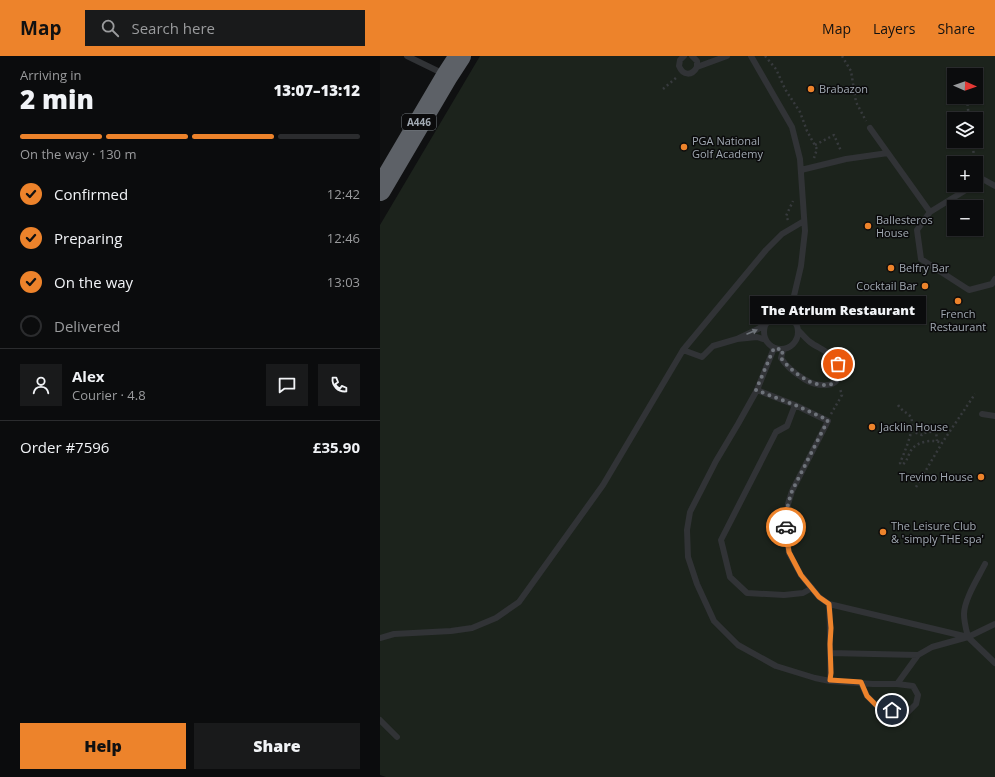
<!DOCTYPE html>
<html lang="en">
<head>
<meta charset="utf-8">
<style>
	body { margin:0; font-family:"Open Sans",sans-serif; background:#191a1b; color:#f1f3f6; height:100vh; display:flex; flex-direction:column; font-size:15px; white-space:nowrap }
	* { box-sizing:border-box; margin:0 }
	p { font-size:13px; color:#9a9b9d }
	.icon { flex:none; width:22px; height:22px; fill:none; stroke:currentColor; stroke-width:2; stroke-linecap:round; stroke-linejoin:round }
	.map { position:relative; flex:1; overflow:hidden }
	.panel { display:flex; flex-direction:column; background:#0b0c0d; width:380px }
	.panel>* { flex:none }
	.needle { width:26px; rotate:92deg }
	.controls { position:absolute; left:567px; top:12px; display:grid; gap:8px }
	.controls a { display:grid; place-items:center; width:36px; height:36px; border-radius:0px; background:#0b0c0d; box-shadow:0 1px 3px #0004,0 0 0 1px #2b2c2e; font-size:20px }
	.pin { position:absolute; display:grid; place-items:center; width:34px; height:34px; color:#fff; margin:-17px; border:2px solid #fff; border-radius:50%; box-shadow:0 1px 4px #0007 }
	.courier { position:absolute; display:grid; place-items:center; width:40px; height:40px; margin:-20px; border:3px solid #ed832b; border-radius:50%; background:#fff; color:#222; box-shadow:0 1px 5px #0007 }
	.bubble { position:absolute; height:28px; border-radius:0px; background:#0b0c0d; box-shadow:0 1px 3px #0004,0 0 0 1px #2b2c2e; font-size:13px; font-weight:800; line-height:28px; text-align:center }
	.overview em { font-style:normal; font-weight:800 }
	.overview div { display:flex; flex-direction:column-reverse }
	.overview { display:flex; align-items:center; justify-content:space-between; height:68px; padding:0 20px }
	h1 { font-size:26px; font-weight:800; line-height:30px }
	.bar { display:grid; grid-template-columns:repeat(4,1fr); gap:6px 4px; align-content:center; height:48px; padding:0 20px }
	.bar i { height:5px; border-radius:3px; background:#2b2c2e }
	.bar .selected { background:#ed832b }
	.bar p { grid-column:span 4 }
	.line { display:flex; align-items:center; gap:10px; padding:0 20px; border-top:1px solid #2b2c2e }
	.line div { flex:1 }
	.round { display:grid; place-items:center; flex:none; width:42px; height:42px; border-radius:0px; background:#191a1b }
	ol { padding:0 20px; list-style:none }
	li { display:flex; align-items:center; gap:12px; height:44px }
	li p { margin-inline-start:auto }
	li .icon { padding:4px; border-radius:50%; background:#ed832b; color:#111; stroke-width:4 }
	li:last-child { color:#9a9b9d }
	li i { width:22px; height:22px; border:2px solid #2b2c2e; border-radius:50% }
	.primary-button { display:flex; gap:8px; margin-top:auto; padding:8px 20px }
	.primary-button a { flex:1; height:46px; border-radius:0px; background:#ed832b; color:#111; font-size:16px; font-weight:800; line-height:46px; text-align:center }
	.primary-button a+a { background:#191a1b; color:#f1f3f6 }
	header { display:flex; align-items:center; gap:24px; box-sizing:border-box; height:56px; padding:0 20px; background:#ed832b; color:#111 }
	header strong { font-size:19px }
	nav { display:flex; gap:22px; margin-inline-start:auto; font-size:14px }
	.search { width:280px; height:36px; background:#191a1b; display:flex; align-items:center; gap:10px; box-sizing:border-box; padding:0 14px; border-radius:0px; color:#9a9b9d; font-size:15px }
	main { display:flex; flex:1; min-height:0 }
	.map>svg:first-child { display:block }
	.green { fill:#1c231c; fill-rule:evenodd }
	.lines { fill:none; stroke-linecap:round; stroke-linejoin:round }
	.path { stroke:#373a3d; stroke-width:2.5; stroke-dasharray:2 3; stroke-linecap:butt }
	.lane { stroke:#313336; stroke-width:6 }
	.highway { stroke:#5d6167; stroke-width:22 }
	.oneway { fill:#6f747a }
	.done { stroke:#6e737a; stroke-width:4; stroke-dasharray:0 7.2 }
	.route { stroke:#ed832b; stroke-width:5 }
	.poi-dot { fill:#ed832b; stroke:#0b0b0c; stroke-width:1.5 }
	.labels { text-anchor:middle; stroke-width:3; stroke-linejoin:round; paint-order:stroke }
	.shield { fill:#0b0b0c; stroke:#747a80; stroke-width:1 }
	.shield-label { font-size:10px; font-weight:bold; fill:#a1a9b2 }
	.poi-label { font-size:11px; fill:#a1a9b2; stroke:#0b0b0c; text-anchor:start }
</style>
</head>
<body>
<header>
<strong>Map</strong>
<div class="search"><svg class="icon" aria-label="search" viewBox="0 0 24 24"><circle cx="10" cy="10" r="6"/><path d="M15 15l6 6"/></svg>Search here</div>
<nav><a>Map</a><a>Layers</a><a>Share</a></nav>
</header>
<main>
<section class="panel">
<div class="overview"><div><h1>2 min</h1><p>Arriving in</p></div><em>13:07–13:12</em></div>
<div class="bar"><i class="selected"></i><i class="selected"></i><i class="selected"></i><i></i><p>On the way · 130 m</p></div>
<ol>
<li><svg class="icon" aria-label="check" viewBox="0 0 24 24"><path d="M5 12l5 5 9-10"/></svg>Confirmed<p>12:42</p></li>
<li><svg class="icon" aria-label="check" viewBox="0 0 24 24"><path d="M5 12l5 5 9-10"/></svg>Preparing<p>12:46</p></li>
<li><svg class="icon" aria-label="check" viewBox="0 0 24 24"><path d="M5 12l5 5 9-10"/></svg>On the way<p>13:03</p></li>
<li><i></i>Delivered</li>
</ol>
<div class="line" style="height:72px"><a class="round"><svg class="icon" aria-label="person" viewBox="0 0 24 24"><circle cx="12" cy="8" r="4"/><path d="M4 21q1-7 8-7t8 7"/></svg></a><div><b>Alex</b><p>Courier · 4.8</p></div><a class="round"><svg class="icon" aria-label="chat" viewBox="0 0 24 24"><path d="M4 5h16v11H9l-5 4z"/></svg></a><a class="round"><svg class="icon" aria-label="phone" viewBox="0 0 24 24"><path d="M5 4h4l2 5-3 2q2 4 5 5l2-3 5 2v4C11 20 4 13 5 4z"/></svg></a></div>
<div class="line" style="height:52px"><div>Order #7596</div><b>£35.90</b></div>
<div class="primary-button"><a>Help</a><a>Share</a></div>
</section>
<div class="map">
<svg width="615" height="721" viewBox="0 0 615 721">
	<rect width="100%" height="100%" fill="#0f1011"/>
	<path class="green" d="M100,0H615V721H6L0,719V169ZM574,19H596V41H574ZM574,63H596V85H574ZM574,107H596V129H574ZM574,151H596V173H574Z"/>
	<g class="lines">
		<path class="path" d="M385,0L396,13L405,33L420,56L427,75L437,93L434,102
			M462,0L471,15L476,46L486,65
			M283,33L297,21
			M587,43L589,63
			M592,85L595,107
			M435,89L454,79L461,95
			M408,164L406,160L413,145
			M518,349C522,355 526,356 530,360C537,369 524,397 520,407L522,409C528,405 528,398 532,393C538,385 554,383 562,387
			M451,358L462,339L460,333
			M531,375L542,379L544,377L556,375L557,385
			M536,431L562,387L595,338"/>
		<path class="lane" d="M27,0L64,18
			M304,0L300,4L299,10C303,20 312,20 317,11V5L312,0
			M371,0L394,40L412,71L420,103L425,175L421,210L409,261
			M317,11L347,0
			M490,72L550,156L594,129
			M421,114L466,103L508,97
			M596,126L597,120L615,130
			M550,156L537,174L541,203L589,234L612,228L615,223
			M384 276a17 17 0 1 1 34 0a17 17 0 1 1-34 0Z
			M386,284L377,281L357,283L378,273L387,267
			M394,292L377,334L358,368L336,405L310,456L307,474L308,501L317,528L334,565L358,589L396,610L435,622L450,625L493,628H517L538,599L552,591L588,581L615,568
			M303,294L386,194L402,178L424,165
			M403,294L401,302C406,310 416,318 424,323C433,329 457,335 459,318C459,312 458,308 454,303C448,295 438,292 430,286C426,283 422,278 419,275
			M377,334L415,349L448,365L412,435L408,448L406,477L409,497L421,519L439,541L449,548C450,562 450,575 450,589C450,601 451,613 450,625
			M415,349L407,370L396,376L341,484L350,521L367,537L404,539L423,537L432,532
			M602,358L615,360
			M449,548L588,581L615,607
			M588,581C586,573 584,566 584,558C584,544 598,522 605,508
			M0,582L14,578L71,575L92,572L116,562L139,546L223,429L303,294L322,301L333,290L357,283
			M450,597L538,599
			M481,627L487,640L497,650L526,658L536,648L538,639L533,630L517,628
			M0,664L17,681"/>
		<path class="highway" d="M0,134L67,20L80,0"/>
	</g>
	<defs><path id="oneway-solid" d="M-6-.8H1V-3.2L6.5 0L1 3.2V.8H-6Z"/></defs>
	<use class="oneway" href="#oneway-solid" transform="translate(372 276) rotate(-23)"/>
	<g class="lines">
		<path class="done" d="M406,471L408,448L412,435L448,364L415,349L376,334L394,292L403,294L401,302C406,309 417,319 425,323C432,328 451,333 457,324C460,320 459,313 458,308"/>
		<path class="route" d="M406,471V477L409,496L421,519L439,541L449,548L451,572L450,588L451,617L450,624L481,626L487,640L497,650L512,654"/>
	</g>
	<g class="poi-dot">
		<circle cx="431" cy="33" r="4"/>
		<circle cx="304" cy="91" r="4"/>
		<circle cx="488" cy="170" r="4"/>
		<circle cx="511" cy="212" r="4"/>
		<circle cx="545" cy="230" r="4"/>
		<circle cx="578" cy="245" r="4"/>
		<circle cx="492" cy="371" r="4"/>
		<circle cx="601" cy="421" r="4"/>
		<circle cx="503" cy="476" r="4"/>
	</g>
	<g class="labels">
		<rect class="shield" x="22" y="58" width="34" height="16" rx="3"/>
		<g class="shield-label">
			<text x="39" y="70">A446</text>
		</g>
		<g class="poi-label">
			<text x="439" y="37">Brabazon</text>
			<text x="312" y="89">PGA National<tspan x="312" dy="13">Golf Academy</tspan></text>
			<text x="496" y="168">Ballesteros<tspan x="496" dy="13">House</tspan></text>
			<text x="519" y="216">Belfry Bar</text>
			<text x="537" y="234" text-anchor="end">Cocktail Bar</text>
			<text x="578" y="262" text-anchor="middle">French<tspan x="578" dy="13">Restaurant</tspan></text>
			<text x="500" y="375">Jacklin House</text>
			<text x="593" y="425" text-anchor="end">Trevino House</text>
			<text x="511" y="474">The Leisure Club<tspan x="511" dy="13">&amp; 'simply THE spa'</tspan></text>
		</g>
	</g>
</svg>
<div class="controls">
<a><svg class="needle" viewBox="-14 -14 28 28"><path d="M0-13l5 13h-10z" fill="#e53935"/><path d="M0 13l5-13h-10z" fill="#9a9b9d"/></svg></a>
<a><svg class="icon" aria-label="layers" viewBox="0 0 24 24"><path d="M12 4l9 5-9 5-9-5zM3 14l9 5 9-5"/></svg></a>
<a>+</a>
<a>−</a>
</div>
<div class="pin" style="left:458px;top:308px;background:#ea580c"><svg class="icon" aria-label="bag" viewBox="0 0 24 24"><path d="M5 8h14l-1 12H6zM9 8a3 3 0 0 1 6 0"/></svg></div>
<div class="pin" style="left:512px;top:654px;background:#1f2937"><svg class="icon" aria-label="home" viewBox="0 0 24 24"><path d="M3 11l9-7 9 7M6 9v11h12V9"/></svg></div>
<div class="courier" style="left:406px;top:471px"><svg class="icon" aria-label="car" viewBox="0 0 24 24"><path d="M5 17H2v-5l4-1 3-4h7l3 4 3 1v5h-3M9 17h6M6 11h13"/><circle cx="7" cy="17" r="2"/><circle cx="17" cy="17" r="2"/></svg></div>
<div class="bubble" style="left:370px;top:240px;width:176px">The Atrium Restaurant</div>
</div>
</main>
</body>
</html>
